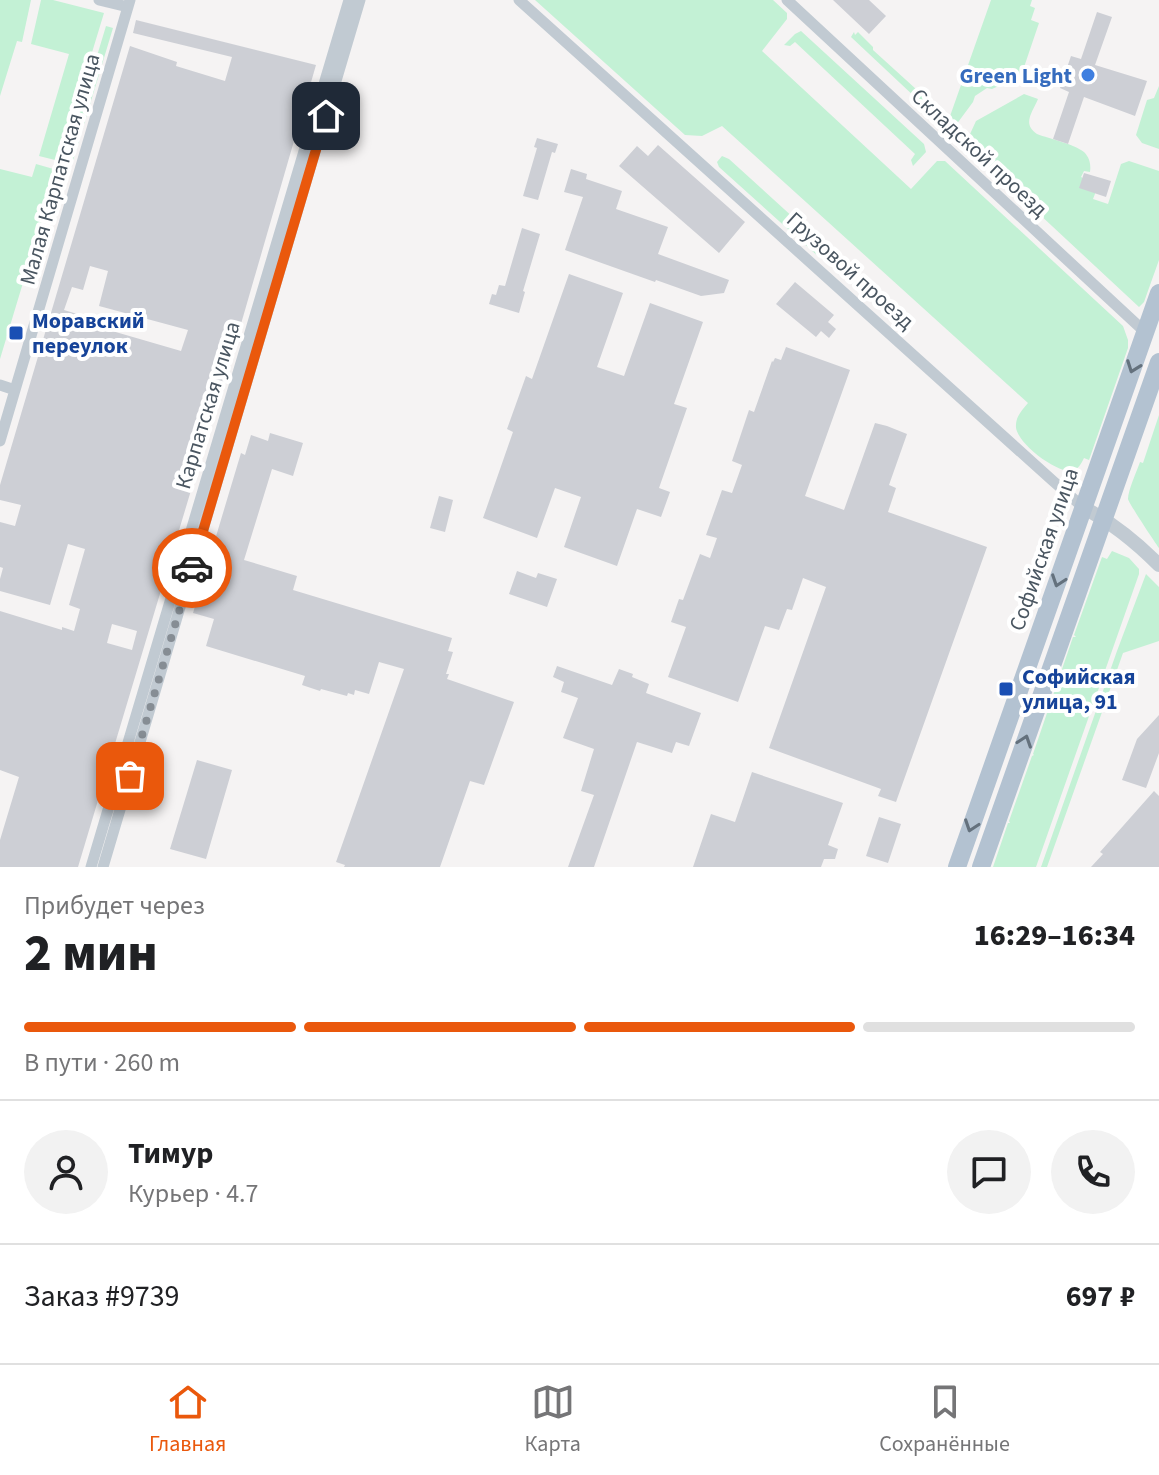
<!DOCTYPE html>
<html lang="ru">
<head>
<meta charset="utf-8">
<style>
	body { margin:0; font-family:"Source Sans 3",sans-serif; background:#f2f2f2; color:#202124; height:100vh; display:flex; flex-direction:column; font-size:30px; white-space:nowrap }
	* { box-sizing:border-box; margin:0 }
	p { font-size:26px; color:#757577 }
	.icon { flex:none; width:44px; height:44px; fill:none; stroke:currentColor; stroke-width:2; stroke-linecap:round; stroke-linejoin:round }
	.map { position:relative; height:867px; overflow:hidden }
	.sheet { display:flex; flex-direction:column; background:#fff; flex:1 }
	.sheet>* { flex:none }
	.pin { position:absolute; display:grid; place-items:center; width:68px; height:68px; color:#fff; margin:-34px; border-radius:16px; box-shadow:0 4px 12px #0006 }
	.courier { position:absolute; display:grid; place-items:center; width:80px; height:80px; margin:-40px; border:6px solid #ea580c; border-radius:50%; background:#fff; color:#222; box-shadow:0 2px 10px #0007 }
	.summary em { font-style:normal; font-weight:800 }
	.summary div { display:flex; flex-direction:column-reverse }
	.summary { display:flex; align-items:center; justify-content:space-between; height:136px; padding:0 24px }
	h1 { font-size:52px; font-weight:800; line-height:60px }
	.bar { display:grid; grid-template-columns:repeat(4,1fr); gap:12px 8px; align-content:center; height:96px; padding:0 24px }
	.bar i { height:10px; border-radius:6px; background:#e0e0e0 }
	.bar .selected { background:#ea580c }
	.bar p { grid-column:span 4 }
	.line { display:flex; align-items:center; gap:20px; padding:0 24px; border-top:2px solid #e0e0e0 }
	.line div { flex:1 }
	.round { display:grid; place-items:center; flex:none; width:84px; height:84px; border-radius:42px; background:#f2f2f2 }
	.tabs { display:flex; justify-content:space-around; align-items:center; height:112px; border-top:2px solid #e0e0e0; background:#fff; font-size:22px; color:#757577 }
	.tabs a { display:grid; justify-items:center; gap:4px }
	.tabs .selected { color:#ea580c }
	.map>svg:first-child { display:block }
	.green { fill:#c3f1d5 }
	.building { fill:#cdcfd5; fill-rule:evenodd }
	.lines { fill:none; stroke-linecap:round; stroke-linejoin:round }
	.minor { stroke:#c1cad2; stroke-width:11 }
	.tertiary { stroke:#c1cad2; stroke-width:14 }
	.primary { stroke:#b3c2d1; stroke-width:18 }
	.oneway { stroke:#64717d }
	.done { stroke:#868d94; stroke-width:8; stroke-dasharray:0 14.4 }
	.route { stroke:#ea580c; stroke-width:10 }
	.shop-dot { fill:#3f7fe0; stroke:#fff; stroke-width:3 }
	.transit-dot { fill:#1a4fb4; stroke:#fff; stroke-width:3 }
	.labels { text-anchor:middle; stroke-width:8; stroke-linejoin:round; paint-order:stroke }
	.shop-label { font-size:22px; font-weight:bold; fill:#366cbe; stroke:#fff; text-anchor:end }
	.street-label { font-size:22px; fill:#4a5661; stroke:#fff }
	.transit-label { font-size:22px; font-weight:bold; fill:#164399; stroke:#fff; text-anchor:start }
</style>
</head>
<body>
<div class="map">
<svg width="1159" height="867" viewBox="0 0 1159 867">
	<rect width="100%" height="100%" fill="#f5f3f3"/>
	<path class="green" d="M0,0H31L22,42L17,41L0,96Z
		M41,0H53L104,13L59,161L39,156L69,54L31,44Z
		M535,0H773L787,13V19L762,51L911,189L937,161H945L1123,326L1128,340V348L1089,460L1084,458C1081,464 1078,470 1071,471C1055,472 1014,441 1016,425C1016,416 1023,409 1028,403L722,126L702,136L685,135Z
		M991,0H1032L1030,6L1035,8L1031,20L1039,23L1021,76L992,89L987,88L975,96L973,102L956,125L949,129L851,37L854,32L855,35L858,32L873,47V50L949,119Z
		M106,26L113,28L72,164L65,162Z
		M801,31L924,144L926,152L913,166L911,160L915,154L795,42L790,46L784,45L795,34Z
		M1159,86V149L1142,143L1136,135L1147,100L1154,98Z
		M1024,94L1038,99C1032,113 1022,124 1037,134C1050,139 1074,144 1084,152C1090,158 1091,165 1090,172L1084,171L1081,177L1098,186L1093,199L1108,204L1121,164L1129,161L1159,171V260L1144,302L1139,307L965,145L976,121Z
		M722,156L729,159L828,249V253L820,258L719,167L717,162Z
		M36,164L57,170L0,359V169L32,177Z
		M1159,415V548C1156,544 1128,502 1128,499C1128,490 1137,471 1140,462L1143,463Z
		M1112,551L1129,558L1139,569V574L1036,867H993L1008,823H1010L1009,821L1032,756L1034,755L1033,754L1073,637H1076L1074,635L1102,557L1107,559Z
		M1146,574L1159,587V641L1123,653L1047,867H1041L1117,651Z"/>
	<path class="building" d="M833,0H869L886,16L869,34Z
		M1097,12L1112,17L1095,65L1147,81L1135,116L1084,97L1068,144L1053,139L1069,92L1060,88L1071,56L1081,59Z
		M136,20L316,65L243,317L78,867H0V840L19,777L0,770V611L62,630V627L74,631L80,609L69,605L85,549L68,544L50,605L0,591V579L3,568L0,567V522L15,526L21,505L0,500V485L130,46L177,62L176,66L225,81L232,57L133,33ZM90,266L108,271L99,306L188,330L181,351L95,326L97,320L64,310L72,287L83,290ZM112,624L137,631L132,650L107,643Z
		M537,138L558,144L555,153L552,152L538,200L523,196L537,148L534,147Z
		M658,145L745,222L719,253L619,166L637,146L648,156Z
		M571,169L587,174L586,179L622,191L616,209L668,227L658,254L729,280L724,293L701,296L656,280L655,282L565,250L583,197L564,192Z
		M1084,173L1111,181L1106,197L1079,188Z
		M522,228L540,234L523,291L525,292L519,313L489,304L492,294L496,295L499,285L505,286Z
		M569,274L623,293L597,367L624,376L650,303L703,322L674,404L687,408L659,488L670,492L661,517L637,509L617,566L564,547L581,497L555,488L537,538L483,518L513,432L507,429L526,376L532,379Z
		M795,282L834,315L828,322L836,329L829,338L821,331L816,337L776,304Z
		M786,347L850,370L805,496L844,510L875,423L887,426L907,434L889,485L896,488L888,512L987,547L896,802L878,796L881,789L769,748L826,587L803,578L792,610L787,609L779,630L765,626L738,702L668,677L686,627L671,622L679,599L683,600L700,554L710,558L717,538L706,535L722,490L732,493L742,465L732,461L749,410L754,412L772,361L773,362L775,358L781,360Z
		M270,433L303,443L293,476L272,469L244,560L297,576L293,590L452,638L448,651L453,652L446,674H449L447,679L514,702L484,785L470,781L440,867H344L345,865L336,862L404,669L379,662L369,694L355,690L354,695L348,693L347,696L321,689L320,691L302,685L305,676L206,646L214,619L193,613L241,453L245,455L251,435L268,441Z
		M439,496L453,500L445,532L430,528Z
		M517,571L536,578L538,573L557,579L547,607L509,594Z
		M557,666L612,685L619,669L633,674L632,677L649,684L646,693L701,713L689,746L676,742L672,753L637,742L594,867H568L594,795L581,791L594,749L563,738L578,698L561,692L564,682L553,677Z
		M1159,715V753L1146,788L1122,780L1137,739Z
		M197,760L232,770L206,859L170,849Z
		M752,772L843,803L828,845L838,849L835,859H824L821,867H693L711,814L735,822Z
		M1154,791L1159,796V867H1091L1103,854L1100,852Z
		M879,817L901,824L888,863L866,856Z"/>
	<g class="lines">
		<path class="minor" d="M99,0L128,7
			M519,0L1053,481L1084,508
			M787,0L1145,332
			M0,385L15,390
			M0,441L130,0
			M91,867L349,0
			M103,867L360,0"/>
		<path class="tertiary" d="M1084,508C1113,523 1136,542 1159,565"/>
		<path class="primary" d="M957,867L1159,293
			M981,867L1159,362"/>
	</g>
	<defs><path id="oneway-chevron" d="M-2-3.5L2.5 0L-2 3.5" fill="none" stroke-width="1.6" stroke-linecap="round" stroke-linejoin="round" transform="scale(2)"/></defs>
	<g class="oneway">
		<use href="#oneway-chevron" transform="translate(1133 367) rotate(110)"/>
		<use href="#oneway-chevron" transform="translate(1058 581) rotate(109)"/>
		<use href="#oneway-chevron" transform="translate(1025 741) rotate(-71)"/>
		<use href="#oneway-chevron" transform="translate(971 826) rotate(109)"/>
	</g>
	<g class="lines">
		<path class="done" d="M130,776L192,568"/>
		<path class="route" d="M192,568L326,116"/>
	</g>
	<circle class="shop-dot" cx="1088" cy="75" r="8"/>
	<g class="transit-dot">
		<rect x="8" y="325" width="16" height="16" rx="4"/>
		<rect x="998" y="681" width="16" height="16" rx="4"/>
	</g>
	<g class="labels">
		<g class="shop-label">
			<text x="1072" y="83">Green Light</text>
		</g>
		<g class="street-label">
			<text transform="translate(980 152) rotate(43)" y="8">Складской проезд</text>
			<text transform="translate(59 169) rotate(-74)" y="8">Малая Карпатская улица</text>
			<text transform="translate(851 270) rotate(42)" y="8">Грузовой проезд</text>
			<text transform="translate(207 405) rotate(-73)" y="8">Карпатская улица</text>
			<text transform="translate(1043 549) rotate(-71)" y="8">Софийская улица</text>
		</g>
		<g class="transit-label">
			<text x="32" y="328">Моравский<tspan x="32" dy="25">переулок</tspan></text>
			<text x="1022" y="684">Софийская<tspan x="1022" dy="25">улица, 91</tspan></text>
		</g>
	</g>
</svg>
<div class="pin" style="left:130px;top:776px;background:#ea580c"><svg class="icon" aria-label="bag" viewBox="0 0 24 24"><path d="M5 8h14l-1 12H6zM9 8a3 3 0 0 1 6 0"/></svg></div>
<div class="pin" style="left:326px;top:116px;background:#1f2937"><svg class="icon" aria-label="home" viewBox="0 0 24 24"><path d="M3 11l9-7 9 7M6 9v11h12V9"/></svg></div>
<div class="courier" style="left:192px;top:568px"><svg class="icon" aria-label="car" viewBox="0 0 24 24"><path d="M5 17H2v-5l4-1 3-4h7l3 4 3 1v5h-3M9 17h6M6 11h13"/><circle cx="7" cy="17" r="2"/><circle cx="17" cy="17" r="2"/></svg></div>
</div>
<section class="sheet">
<div class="summary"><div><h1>2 мин</h1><p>Прибудет через</p></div><em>16:29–16:34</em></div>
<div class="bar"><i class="selected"></i><i class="selected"></i><i class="selected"></i><i></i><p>В пути · 260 m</p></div>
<div class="line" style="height:144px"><a class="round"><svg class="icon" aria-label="person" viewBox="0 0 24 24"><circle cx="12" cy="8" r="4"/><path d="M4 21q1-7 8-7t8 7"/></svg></a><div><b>Тимур</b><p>Курьер · 4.7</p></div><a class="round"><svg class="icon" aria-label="chat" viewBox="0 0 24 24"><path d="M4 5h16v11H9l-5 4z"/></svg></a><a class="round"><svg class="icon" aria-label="phone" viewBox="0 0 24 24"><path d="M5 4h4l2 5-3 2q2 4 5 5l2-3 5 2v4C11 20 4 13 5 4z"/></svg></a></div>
<div class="line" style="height:104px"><div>Заказ #9739</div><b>697 ₽</b></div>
</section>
<nav class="tabs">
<a class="selected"><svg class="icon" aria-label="home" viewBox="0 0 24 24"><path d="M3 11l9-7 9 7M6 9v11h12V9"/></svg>Главная</a>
<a><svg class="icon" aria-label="map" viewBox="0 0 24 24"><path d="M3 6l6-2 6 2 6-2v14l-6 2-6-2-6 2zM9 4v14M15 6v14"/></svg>Карта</a>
<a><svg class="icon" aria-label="saved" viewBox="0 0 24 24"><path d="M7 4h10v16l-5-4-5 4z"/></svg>Сохранённые</a>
</nav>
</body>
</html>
